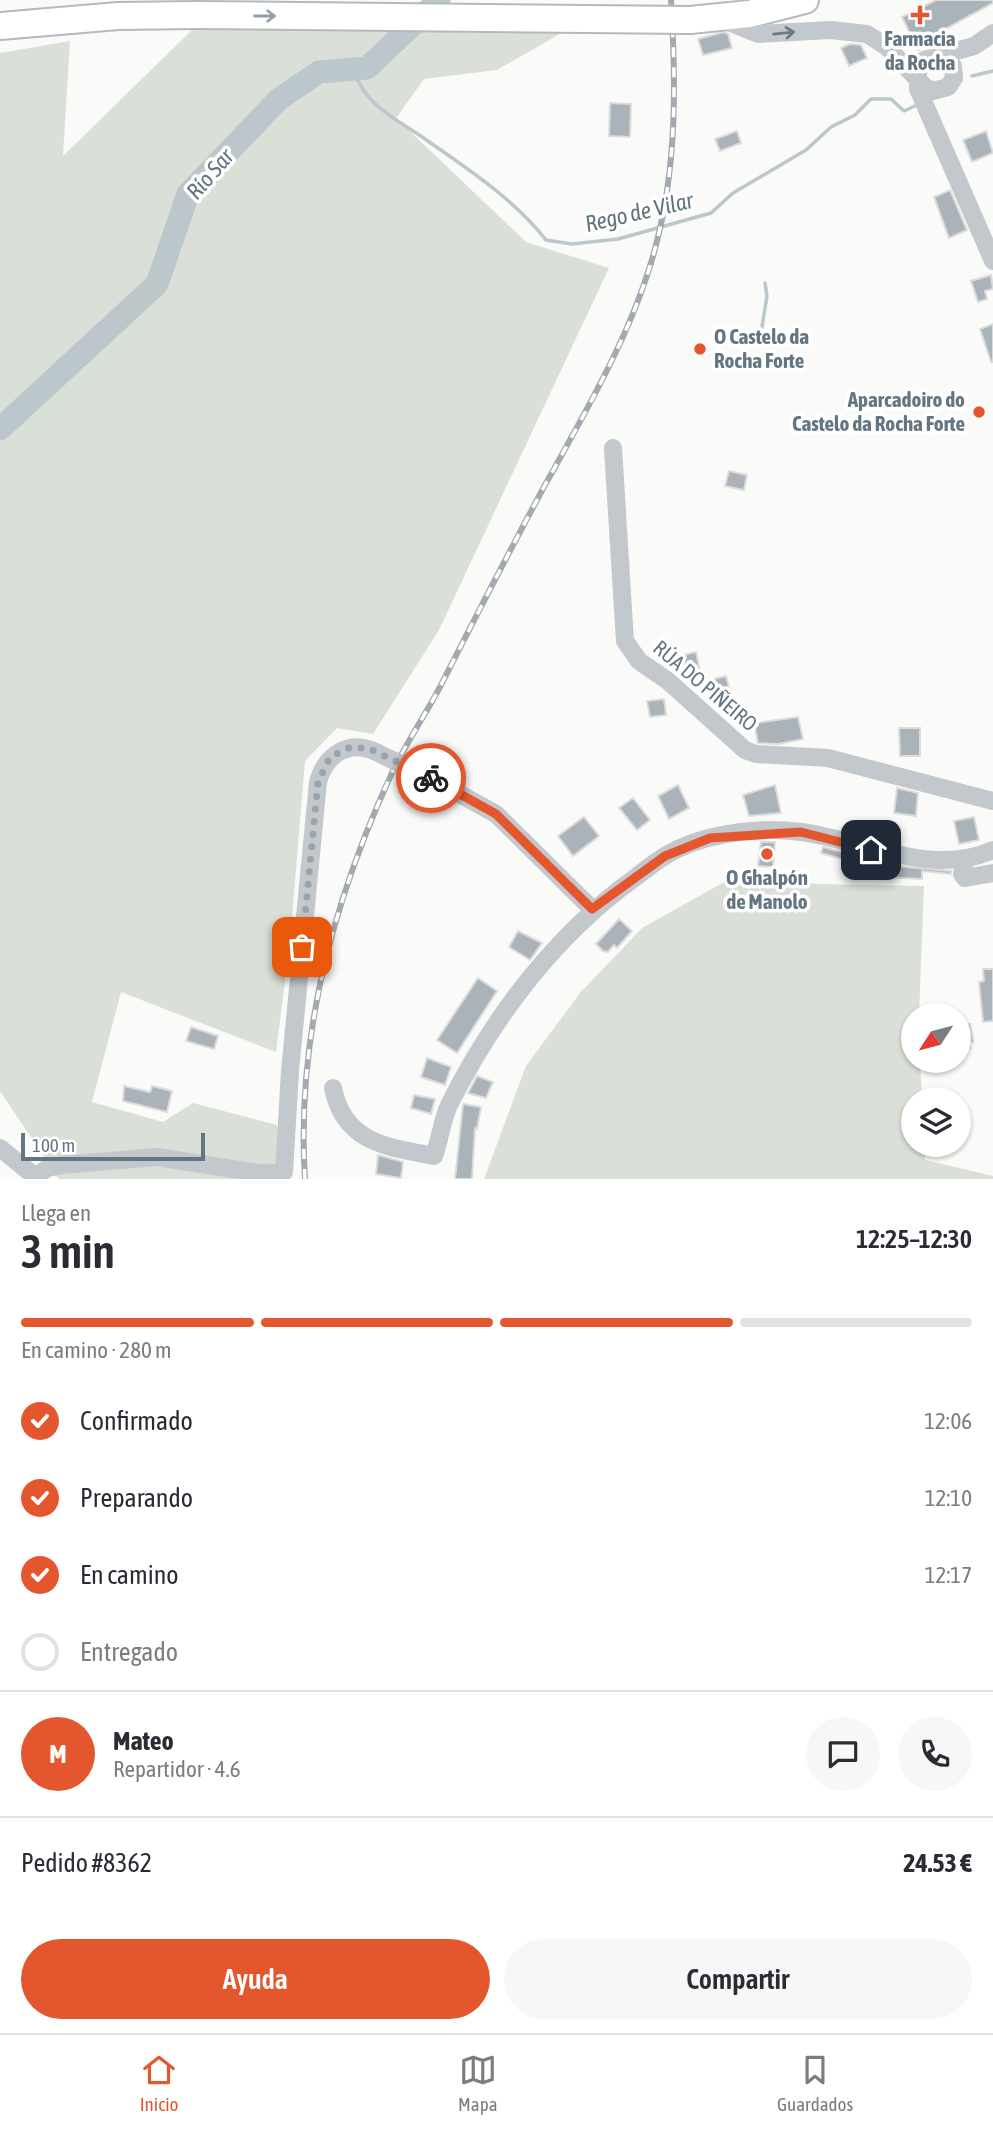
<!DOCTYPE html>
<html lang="es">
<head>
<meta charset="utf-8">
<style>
	body { margin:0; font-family:"Asap Condensed",sans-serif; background:#f7f7f7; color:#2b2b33; height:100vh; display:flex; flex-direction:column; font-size:26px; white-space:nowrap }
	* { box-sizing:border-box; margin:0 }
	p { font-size:23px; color:#7c7c81 }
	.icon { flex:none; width:38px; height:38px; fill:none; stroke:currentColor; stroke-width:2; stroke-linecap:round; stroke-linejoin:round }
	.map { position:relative; height:1179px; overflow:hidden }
	.drawer { display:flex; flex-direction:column; background:#fff; flex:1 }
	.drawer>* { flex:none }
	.needle { width:46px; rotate:234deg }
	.fabs { position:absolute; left:901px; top:1003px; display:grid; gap:14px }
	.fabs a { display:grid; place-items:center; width:70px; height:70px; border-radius:50%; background:#fff; box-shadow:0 2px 5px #0004; font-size:35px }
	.scale { position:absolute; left:21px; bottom:18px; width:184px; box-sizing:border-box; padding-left:7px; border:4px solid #657683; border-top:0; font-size:19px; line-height:24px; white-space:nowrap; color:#657683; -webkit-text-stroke:5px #fff; paint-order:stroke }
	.pin { position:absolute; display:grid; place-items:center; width:60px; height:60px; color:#fff; margin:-30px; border-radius:14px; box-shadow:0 4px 10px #0006 }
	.courier { position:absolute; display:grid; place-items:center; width:70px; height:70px; margin:-35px; border:5px solid #e4572e; border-radius:50%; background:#fff; color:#222; box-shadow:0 2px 9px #0007 }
	.headline em { font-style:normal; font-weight:600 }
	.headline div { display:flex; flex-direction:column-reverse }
	.headline { display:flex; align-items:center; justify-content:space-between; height:119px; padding:0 21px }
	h1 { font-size:46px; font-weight:600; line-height:52px }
	.bar { display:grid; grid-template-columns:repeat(4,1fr); gap:10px 7px; align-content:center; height:84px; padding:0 21px }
	.bar i { height:9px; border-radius:5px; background:#e1e1e2 }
	.bar .selected { background:#e4572e }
	.bar p { grid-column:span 4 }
	.line { display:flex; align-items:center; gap:18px; padding:0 21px; border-top:2px solid #e1e1e2 }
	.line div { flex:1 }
	.round { display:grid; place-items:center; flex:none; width:74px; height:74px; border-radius:37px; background:#f7f7f7 }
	ol { padding:0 21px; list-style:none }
	li { display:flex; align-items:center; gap:21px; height:77px }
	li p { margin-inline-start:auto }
	li .icon { padding:7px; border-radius:50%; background:#e4572e; color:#fff; stroke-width:4 }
	li:last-child { color:#7c7c81 }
	li i { width:38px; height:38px; border:4px solid #e1e1e2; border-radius:50% }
	.cta { display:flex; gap:14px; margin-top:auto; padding:14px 21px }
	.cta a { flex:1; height:80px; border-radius:42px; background:#e4572e; color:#fff; font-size:28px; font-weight:600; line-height:80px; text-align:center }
	.cta a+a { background:#f7f7f7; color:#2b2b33 }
	.tab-bar { display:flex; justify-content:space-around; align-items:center; height:98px; border-top:2px solid #e1e1e2; background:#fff; font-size:19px; color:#7c7c81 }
	.tab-bar a { display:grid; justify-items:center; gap:4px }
	.tab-bar .selected { color:#e4572e }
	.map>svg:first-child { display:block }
	.green { fill:#dadfd7 }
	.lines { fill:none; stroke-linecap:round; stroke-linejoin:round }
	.stream { stroke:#bbc7cb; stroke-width:3.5 }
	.river { stroke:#bbc7cb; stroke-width:23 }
	.building { fill:#aab3b9; stroke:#dcdcda; stroke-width:2 }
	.highway-casing { stroke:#b4b9bd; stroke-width:30 }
	.minor { stroke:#c3c8cc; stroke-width:18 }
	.highway { stroke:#fff; stroke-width:26 }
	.rail-casing { stroke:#a2aab0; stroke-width:6 }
	.rail { stroke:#fff; stroke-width:3.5; stroke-dasharray:10; stroke-linecap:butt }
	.highway-bridge-casing { stroke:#b4b9bd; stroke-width:30; stroke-linecap:butt }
	.minor-bridge { stroke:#c3c8cc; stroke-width:18 }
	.highway-bridge { stroke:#fff; stroke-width:26 }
	.oneway { stroke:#939fa8 }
	.oneway2 { stroke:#6a7a87 }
	.done { stroke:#99a4ac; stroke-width:7; stroke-dasharray:0 12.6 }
	.route { stroke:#e4572e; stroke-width:9 }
	.poi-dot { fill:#e4572e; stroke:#fff; stroke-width:2.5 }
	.labels { text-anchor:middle; stroke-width:7; stroke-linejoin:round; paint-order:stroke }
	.poi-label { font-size:21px; font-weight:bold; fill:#657683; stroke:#fff }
	.street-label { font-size:21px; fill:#657683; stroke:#fff }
	.water-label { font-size:23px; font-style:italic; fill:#60757c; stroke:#fff }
</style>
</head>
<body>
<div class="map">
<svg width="993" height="1179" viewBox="0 0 993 1179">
	<rect width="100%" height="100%" fill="#fafaf8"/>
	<path class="green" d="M194,28L567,30L497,70L424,79L396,118L526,242L609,268L439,630L373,734L337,728L305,761L290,942L276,1052L121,992L92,1102L163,1122L193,1103L277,1125L283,1179H59L0,1091V53L70,41L63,156Z
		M742,872L817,884L924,886L919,1015H914V1060L920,1061L922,1099H914V1144L924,1145L925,1160L993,1176V1179H484L526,1066L580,993L642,928Z"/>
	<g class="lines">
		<path class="stream" d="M352,69C369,109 392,116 425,139C468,169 514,199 546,240L572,244L618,239L711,213L733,193L806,150L831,127L855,115L871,99H891L904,111L917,105
			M972,76L993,71
			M761,333L767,296L765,283"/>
		<path class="river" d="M0,429L157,284L188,194L279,99L319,72L367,68L439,0"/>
	</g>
	<path class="building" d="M936,0H993V3L927,39L930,45L918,50L902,17Z
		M724,32L728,34L732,48L703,55L698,39Z
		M850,44L861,45L867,58L849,66L841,48Z
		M610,103L631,104L630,137L609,136Z
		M737,131L741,143L720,151L715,139Z
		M986,131L993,153L972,162L963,140Z
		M950,190L967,230L949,238L934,197Z
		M991,275L993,289L985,291L987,299L978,302L971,281Z
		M993,324V362H991L980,329Z
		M729,471L747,475L744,490L725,486Z
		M696,652L701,676L684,680L675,657Z
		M726,676L732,699L715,703L710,680Z
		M664,699L666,715L650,717L647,701Z
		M798,717L803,739L778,744L758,743L754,723Z
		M899,728H920V756H900Z
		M678,785L689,808L669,819L658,796Z
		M775,785L781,813L749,816L743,795Z
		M897,788L918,793L916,816L894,813Z
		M633,798L650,820L637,830L619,808Z
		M584,817L599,836L573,856L558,836Z
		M974,817L979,840L959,844L954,821Z
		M761,842H775L773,867L758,866Z
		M823,847L895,866L951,871V874L922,871V879L858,876L859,864L821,853Z
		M619,919L632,931L617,948L614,945L608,952L603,951L596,944Z
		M518,931L542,943L530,960L509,947Z
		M983,969H993V1021L983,1022L979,982L984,981Z
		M478,978L497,991L457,1053L437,1040Z
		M970,1024L973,1042H969L970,1048L959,1050V1026Z
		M191,1027L218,1036L214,1049L186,1041Z
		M427,1058L451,1067L445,1085L421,1077Z
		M477,1076L493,1082L486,1098L468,1093Z
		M124,1086L150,1092L152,1086L172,1091L167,1112L123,1101Z
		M414,1095L435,1099L431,1114L411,1108Z
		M463,1104L481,1107L477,1129L475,1128L472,1179H455Z
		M378,1155L403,1162L401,1178L376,1174Z"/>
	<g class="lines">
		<g class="highway-casing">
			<path id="highway" d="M690,20L749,14L805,0
				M0,26L118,16L196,15"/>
		</g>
		<path class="minor" d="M721,19L758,34L831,30L867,34L887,47L924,86L933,91L948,87L954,78L953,66L942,56
			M993,33L974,46L924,60L918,71V89L993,261
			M613,448L625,641L639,661L668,681L745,750L756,754L828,758L993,801
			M434,780L496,814L592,909
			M965,860L962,874L965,878L993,873
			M333,1088C344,1143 387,1147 434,1156C440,1140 442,1120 449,1105C493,1017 556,934 636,877C650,866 664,855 680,848C715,832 763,827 801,832C864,840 931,878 993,850
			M0,1148L38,1179
			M37,1175L48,1168L62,1165L157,1157L258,1173L284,1172L290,1071L318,782C325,755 349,739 376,752"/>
		<use href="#highway" class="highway"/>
		<g class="rail-casing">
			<path id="rail" d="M305,1179C296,1040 333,901 391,775C405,745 424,717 440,687C474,620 509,552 545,485C587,409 634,330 656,245C677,165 676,82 671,0"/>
		</g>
		<use href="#rail" class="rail"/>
		<g class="highway-bridge-casing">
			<path id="highway-bridge" d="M196,15L690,20"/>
		</g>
		<path class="minor-bridge" d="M376,752L434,780"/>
		<use href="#highway-bridge" class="highway-bridge"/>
	</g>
	<defs><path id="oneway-shaft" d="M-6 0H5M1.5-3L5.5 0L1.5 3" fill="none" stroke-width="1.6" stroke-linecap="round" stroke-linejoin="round" transform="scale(1.75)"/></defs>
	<use class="oneway" href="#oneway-shaft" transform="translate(265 16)"/>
	<use class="oneway2" href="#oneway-shaft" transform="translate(784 33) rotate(-6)"/>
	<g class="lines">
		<path class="done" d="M302,947L318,782L330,757L351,747L370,749L431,778"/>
		<path class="route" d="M431,778L496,814L592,909L665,856L710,838L801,832L871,850"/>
	</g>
	<g class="poi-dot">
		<path d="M916.5 4.5h7v7h7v7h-7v7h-7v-7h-7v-7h7z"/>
		<circle cx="700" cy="349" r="7"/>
		<circle cx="979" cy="412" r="7"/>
		<circle cx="767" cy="854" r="7"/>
	</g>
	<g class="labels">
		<g class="poi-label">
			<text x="920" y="46">Farmacia<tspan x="920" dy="24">da Rocha</tspan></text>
			<text x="714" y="344" text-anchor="start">O Castelo da<tspan x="714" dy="24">Rocha Forte</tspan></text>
			<text x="965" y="407" text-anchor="end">Aparcadoiro do<tspan x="965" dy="24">Castelo da Rocha Forte</tspan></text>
			<text x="767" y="885">O Ghalpón<tspan x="767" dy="24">de Manolo</tspan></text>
		</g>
		<g class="street-label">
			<text transform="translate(705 686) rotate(40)" y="7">RÚA DO PIÑEIRO</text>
		</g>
		<g class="water-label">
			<text transform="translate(210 174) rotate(-49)" y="8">Río Sar</text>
			<text transform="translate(639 212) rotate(-13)" y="8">Rego de Vilar</text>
		</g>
	</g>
</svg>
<div class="fabs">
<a><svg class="needle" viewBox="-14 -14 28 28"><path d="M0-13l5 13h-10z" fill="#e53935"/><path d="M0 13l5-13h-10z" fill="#7c7c81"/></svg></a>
<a><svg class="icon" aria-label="layers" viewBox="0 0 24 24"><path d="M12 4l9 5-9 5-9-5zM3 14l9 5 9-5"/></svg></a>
</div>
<div class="scale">100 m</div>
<div class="pin" style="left:302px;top:947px;background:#ea580c"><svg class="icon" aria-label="bag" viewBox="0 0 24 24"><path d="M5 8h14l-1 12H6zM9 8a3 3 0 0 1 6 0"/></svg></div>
<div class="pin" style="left:871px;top:850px;background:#1f2937"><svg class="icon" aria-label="home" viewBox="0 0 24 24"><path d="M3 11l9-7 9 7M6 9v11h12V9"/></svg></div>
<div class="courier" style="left:431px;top:778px"><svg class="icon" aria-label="bike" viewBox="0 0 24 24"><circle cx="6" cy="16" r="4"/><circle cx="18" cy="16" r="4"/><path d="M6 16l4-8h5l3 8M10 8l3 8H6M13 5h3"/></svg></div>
</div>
<section class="drawer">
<div class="headline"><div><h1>3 min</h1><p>Llega en</p></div><em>12:25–12:30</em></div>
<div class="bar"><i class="selected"></i><i class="selected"></i><i class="selected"></i><i></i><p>En camino · 280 m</p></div>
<ol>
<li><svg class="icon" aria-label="check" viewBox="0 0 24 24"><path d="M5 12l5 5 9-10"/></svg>Confirmado<p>12:06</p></li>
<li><svg class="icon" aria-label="check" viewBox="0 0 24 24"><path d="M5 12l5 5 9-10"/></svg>Preparando<p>12:10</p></li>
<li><svg class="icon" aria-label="check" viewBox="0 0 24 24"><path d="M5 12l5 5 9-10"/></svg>En camino<p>12:17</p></li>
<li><i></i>Entregado</li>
</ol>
<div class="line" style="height:126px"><b class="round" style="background:#e4572e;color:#fff">M</b><div><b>Mateo</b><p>Repartidor · 4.6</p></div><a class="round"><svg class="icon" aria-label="chat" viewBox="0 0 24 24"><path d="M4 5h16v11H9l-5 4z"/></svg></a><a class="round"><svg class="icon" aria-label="phone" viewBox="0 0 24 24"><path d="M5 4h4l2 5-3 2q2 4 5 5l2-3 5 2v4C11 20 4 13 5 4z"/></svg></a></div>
<div class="line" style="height:91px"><div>Pedido #8362</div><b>24.53 €</b></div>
<div class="cta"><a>Ayuda</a><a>Compartir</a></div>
</section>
<nav class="tab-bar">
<a class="selected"><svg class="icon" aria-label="home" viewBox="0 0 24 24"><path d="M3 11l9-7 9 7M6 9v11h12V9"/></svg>Inicio</a>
<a><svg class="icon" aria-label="map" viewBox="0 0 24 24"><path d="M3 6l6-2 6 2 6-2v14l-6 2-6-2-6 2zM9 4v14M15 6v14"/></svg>Mapa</a>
<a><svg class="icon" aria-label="saved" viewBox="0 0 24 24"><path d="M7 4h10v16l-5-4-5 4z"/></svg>Guardados</a>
</nav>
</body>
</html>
